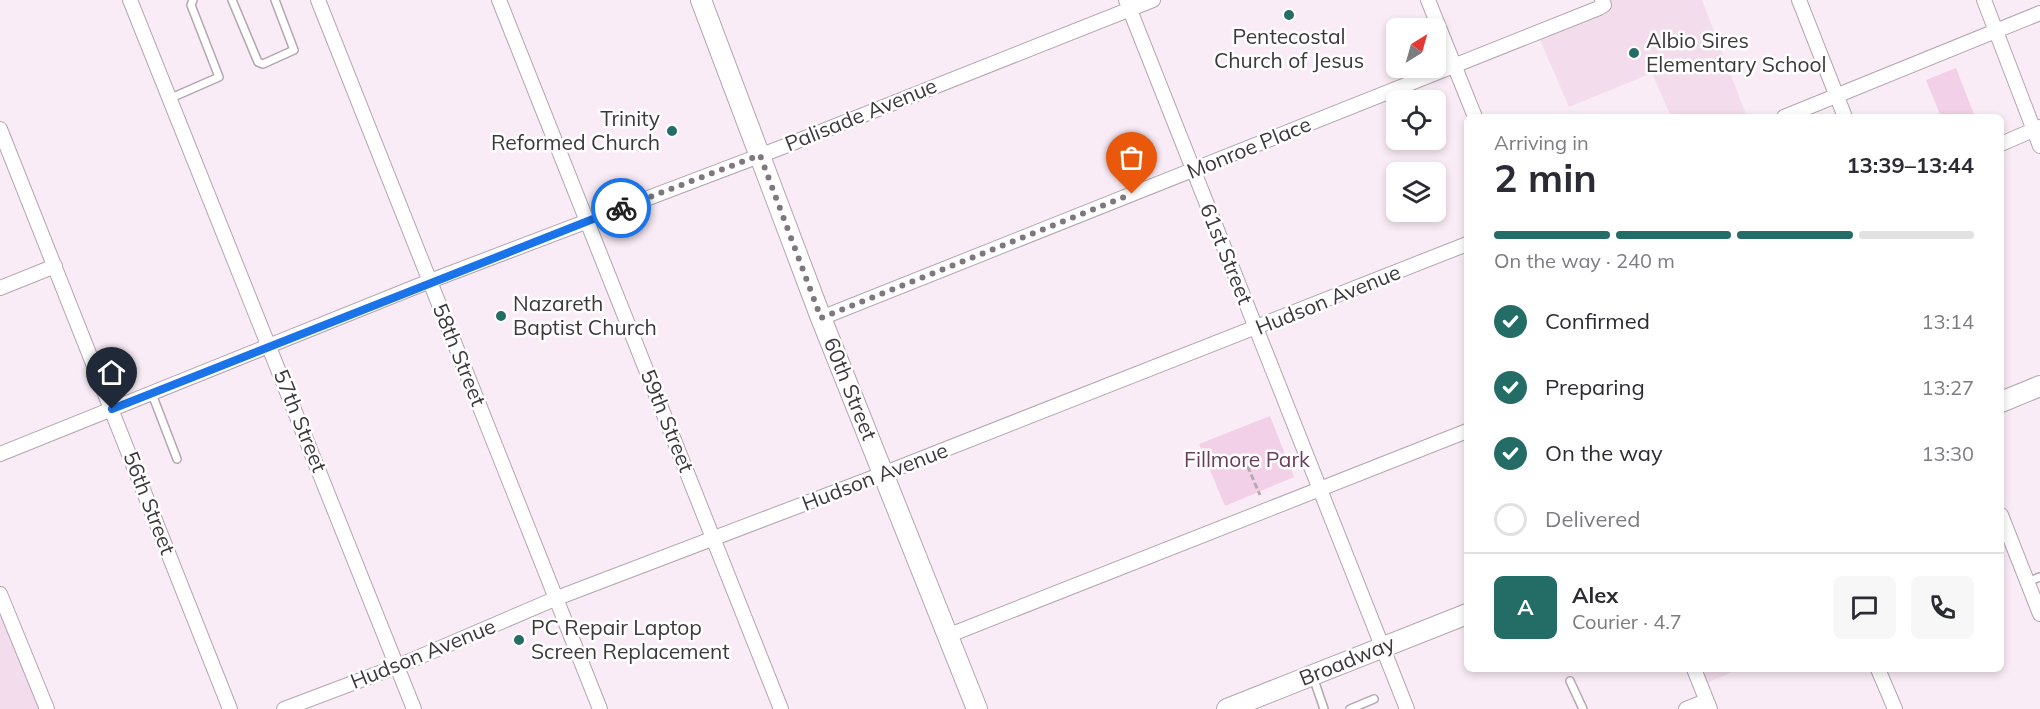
<!DOCTYPE html>
<html lang="en">
<head>
<meta charset="utf-8">
<style>
	body { margin:0; font-family:Mulish,sans-serif; background:#f7f7f7; color:#2b2b33; height:100vh; display:flex; flex-direction:column; font-size:22px; white-space:nowrap }
	* { box-sizing:border-box; margin:0 }
	p { font-size:20px; color:#7c7c81 }
	.icon { flex:none; width:33px; height:33px; fill:none; stroke:currentColor; stroke-width:2; stroke-linecap:round; stroke-linejoin:round }
	.map { position:relative; flex:1; overflow:hidden }
	.sheet { position:absolute; left:1464px; top:114px; width:540px; height:558px; display:flex; flex-direction:column; background:#fff; border-radius:9px; box-shadow:0 3px 9px #0003 }
	.sheet>* { flex:none }
	.needle { width:39px; rotate:37deg }
	.buttons { position:absolute; left:1386px; top:18px; display:grid; gap:12px }
	.buttons a { display:grid; place-items:center; width:60px; height:60px; border-radius:9px; background:#fff; box-shadow:0 3px 9px #0003; font-size:30px }
	.pin { position:absolute; display:grid; place-items:center; width:51px; height:51px; color:#fff; margin:-62px -26px; border-radius:50% 50% 50% 0; rotate:-45deg; box-shadow:0 0 6px #0007 }
	.pin .icon { rotate:45deg }
	.courier { position:absolute; display:grid; place-items:center; width:60px; height:60px; margin:-30px; border:4px solid #1a73e8; border-radius:50%; background:#fff; color:#222; box-shadow:0 2px 8px #0007 }
	.summary em { font-style:normal; font-weight:700 }
	.summary div { display:flex; flex-direction:column-reverse }
	.summary { display:flex; align-items:center; justify-content:space-between; height:102px; padding:0 30px }
	h1 { font-size:39px; font-weight:700; line-height:45px }
	.bar { display:grid; grid-template-columns:repeat(4,1fr); gap:9px 6px; align-content:center; height:72px; padding:0 30px }
	.bar i { height:8px; border-radius:4px; background:#e1e1e2 }
	.bar .selected { background:#246d67 }
	.bar p { grid-column:span 4 }
	.line { display:flex; align-items:center; gap:15px; padding:0 30px; border-top:2px solid #e1e1e2 }
	.line div { flex:1 }
	.round { display:grid; place-items:center; flex:none; width:63px; height:63px; border-radius:9px; background:#f7f7f7 }
	ol { padding:0 30px; list-style:none }
	li { display:flex; align-items:center; gap:18px; height:66px }
	li p { margin-inline-start:auto }
	li .icon { padding:6px; border-radius:50%; background:#246d67; color:#fff; stroke-width:4 }
	li:last-child { color:#7c7c81 }
	li i { width:33px; height:33px; border:3px solid #e1e1e2; border-radius:50% }
	.map>svg:first-child { display:block }
	.built { fill:#f3ddec }
	.green { fill:#f2d0e7 }
	.lines { fill:none; stroke-linecap:round; stroke-linejoin:round }
	.lane-casing { stroke:#b3a6af; stroke-width:10 }
	.street-casing { stroke:#b3a6af; stroke-width:16 }
	.secondary-casing { stroke:#b3a6af; stroke-width:22 }
	.path { stroke:#b6abb3; stroke-width:3; stroke-dasharray:6 3; stroke-linecap:butt }
	.lane { stroke:#fff; stroke-width:7 }
	.street { stroke:#fff; stroke-width:14 }
	.secondary { stroke:#fff; stroke-width:20 }
	.done { stroke:#7f777d; stroke-width:6; stroke-dasharray:0 10.8 }
	.route { stroke:#1a73e8; stroke-width:8 }
	.poi-dot { fill:#246d67; stroke:#fff; stroke-width:2 }
	.labels { text-anchor:middle; stroke-width:5; stroke-linejoin:round; paint-order:stroke }
	.poi-label { font-size:21px; fill:#3d383c; stroke:#fff; text-anchor:start }
	.street-label { font-size:21px; fill:#3d383c; stroke:#fff }
	.park-label { font-size:21px; fill:#6a3c5e; stroke:#fff }
</style>
</head>
<body>
<div class="map">
<svg width="2040" height="709" viewBox="0 0 2040 709">
	<rect width="100%" height="100%" fill="#faecf6"/>
	<path class="built" d="M1595,0H1702L1747,117H1671L1652,73L1569,107L1537,33L1599,8Z
		M0,605L42,709H0Z
		M1696,669H1739L1702,685Z"/>
	<path class="green" d="M1956,68L1975,117H1941L1926,80Z
		M1270,416L1294,477L1225,506L1199,444Z"/>
	<g class="lines">
		<g class="lane-casing">
			<path id="lane" d="M232,0L258,62L263,64L294,50L275,0
				M171,98L219,77L191,5L193,0
				M152,394L177,459
				M2027,582L2040,577
				M1313,677L1324,709
				M1570,681L1583,709
				M1350,709L1374,699"/>
		</g>
		<g class="street-casing">
			<path id="street" d="M130,0L414,709
				M318,0L600,709
				M499,0L781,709
				M1126,0L1407,709
				M1428,0L1475,117
				M1799,0L1845,117
				M1984,0L2040,146
				M1784,117L2040,13
				M0,129L230,709
				M2001,144L2040,127
				M0,288L55,266
				M821,318L1599,8L1604,5L1602,0
				M0,454L430,281L780,148L1153,0
				M2001,515L2040,614
				M0,594L47,709
				M947,636L1467,431
				M1694,669L1710,709
				M1878,669L1895,709
				M284,709L398,666L557,598L885,473L1467,244
				M1686,709L1706,701"/>
		</g>
		<g class="secondary-casing">
			<path id="secondary" d="M701,0L821,318L977,709
				M2001,402L2040,386
				M1227,709L1467,614"/>
		</g>
		<path class="path" d="M1244,458L1260,495"/>
		<use href="#lane" class="lane"/>
		<use href="#street" class="street"/>
		<use href="#secondary" class="secondary"/>
	</g>
	<g class="lines">
		<path class="done" d="M621,208L760,155L821,318L1132,194"/>
		<path class="route" d="M112,409L621,208"/>
	</g>
	<g class="poi-dot">
		<circle cx="1289" cy="15" r="6"/>
		<circle cx="1634" cy="53" r="6"/>
		<circle cx="672" cy="131" r="6"/>
		<circle cx="501" cy="316" r="6"/>
		<circle cx="519" cy="640" r="6"/>
	</g>
	<g class="labels">
		<g class="poi-label">
			<text x="1289" y="44" text-anchor="middle">Pentecostal<tspan x="1289" dy="24">Church of Jesus</tspan></text>
			<text x="1646" y="48">Albio Sires<tspan x="1646" dy="24">Elementary School</tspan></text>
			<text x="660" y="126" text-anchor="end">Trinity<tspan x="660" dy="24">Reformed Church</tspan></text>
			<text x="513" y="311">Nazareth<tspan x="513" dy="24">Baptist Church</tspan></text>
			<text x="531" y="635">PC Repair Laptop<tspan x="531" dy="24">Screen Replacement</tspan></text>
		</g>
		<g class="street-label">
			<text transform="translate(861 115) rotate(-22)" y="7">Palisade Avenue</text>
			<text transform="translate(1249 148) rotate(-22)" y="7">Monroe Place</text>
			<text transform="translate(1226 254) rotate(68)" y="7">61st Street</text>
			<text transform="translate(1328 300) rotate(-22)" y="7">Hudson Avenue</text>
			<text transform="translate(459 355) rotate(68)" y="7">58th Street</text>
			<text transform="translate(850 389) rotate(68)" y="7">60th Street</text>
			<text transform="translate(300 421) rotate(68)" y="7">57th Street</text>
			<text transform="translate(667 421) rotate(68)" y="7">59th Street</text>
			<text transform="translate(875 477) rotate(-21)" y="7">Hudson Avenue</text>
			<text transform="translate(149 503) rotate(69)" y="7">56th Street</text>
			<text transform="translate(423 654) rotate(-22)" y="7">Hudson Avenue</text>
			<text transform="translate(1347 661) rotate(-22)" y="7">Broadway</text>
		</g>
		<g class="park-label">
			<text x="1247" y="467">Fillmore Park</text>
		</g>
	</g>
</svg>
<div class="buttons">
<a><svg class="needle" viewBox="-14 -14 28 28"><path d="M0-13l5 13h-10z" fill="#e53935"/><path d="M0 13l5-13h-10z" fill="#7c7c81"/></svg></a>
<a><svg class="icon" aria-label="locate" viewBox="0 0 24 24"><circle cx="12" cy="12" r="6"/><path d="M12 2v4M12 18v4M2 12h4M18 12h4"/></svg></a>
<a><svg class="icon" aria-label="layers" viewBox="0 0 24 24"><path d="M12 4l9 5-9 5-9-5zM3 14l9 5 9-5"/></svg></a>
</div>
<div class="pin" style="left:1132px;top:194px;background:#ea580c"><svg class="icon" aria-label="bag" viewBox="0 0 24 24"><path d="M5 8h14l-1 12H6zM9 8a3 3 0 0 1 6 0"/></svg></div>
<div class="pin" style="left:112px;top:409px;background:#1f2937"><svg class="icon" aria-label="home" viewBox="0 0 24 24"><path d="M3 11l9-7 9 7M6 9v11h12V9"/></svg></div>
<div class="courier" style="left:621px;top:208px"><svg class="icon" aria-label="bike" viewBox="0 0 24 24"><circle cx="6" cy="16" r="4"/><circle cx="18" cy="16" r="4"/><path d="M6 16l4-8h5l3 8M10 8l3 8H6M13 5h3"/></svg></div>
<section class="sheet">
<div class="summary"><div><h1>2 min</h1><p>Arriving in</p></div><em>13:39–13:44</em></div>
<div class="bar"><i class="selected"></i><i class="selected"></i><i class="selected"></i><i></i><p>On the way · 240 m</p></div>
<ol>
<li><svg class="icon" aria-label="check" viewBox="0 0 24 24"><path d="M5 12l5 5 9-10"/></svg>Confirmed<p>13:14</p></li>
<li><svg class="icon" aria-label="check" viewBox="0 0 24 24"><path d="M5 12l5 5 9-10"/></svg>Preparing<p>13:27</p></li>
<li><svg class="icon" aria-label="check" viewBox="0 0 24 24"><path d="M5 12l5 5 9-10"/></svg>On the way<p>13:30</p></li>
<li><i></i>Delivered</li>
</ol>
<div class="line" style="height:108px"><b class="round" style="background:#246d67;color:#fff">A</b><div><b>Alex</b><p>Courier · 4.7</p></div><a class="round"><svg class="icon" aria-label="chat" viewBox="0 0 24 24"><path d="M4 5h16v11H9l-5 4z"/></svg></a><a class="round"><svg class="icon" aria-label="phone" viewBox="0 0 24 24"><path d="M5 4h4l2 5-3 2q2 4 5 5l2-3 5 2v4C11 20 4 13 5 4z"/></svg></a></div>
</section>
</div>
</body>
</html>
